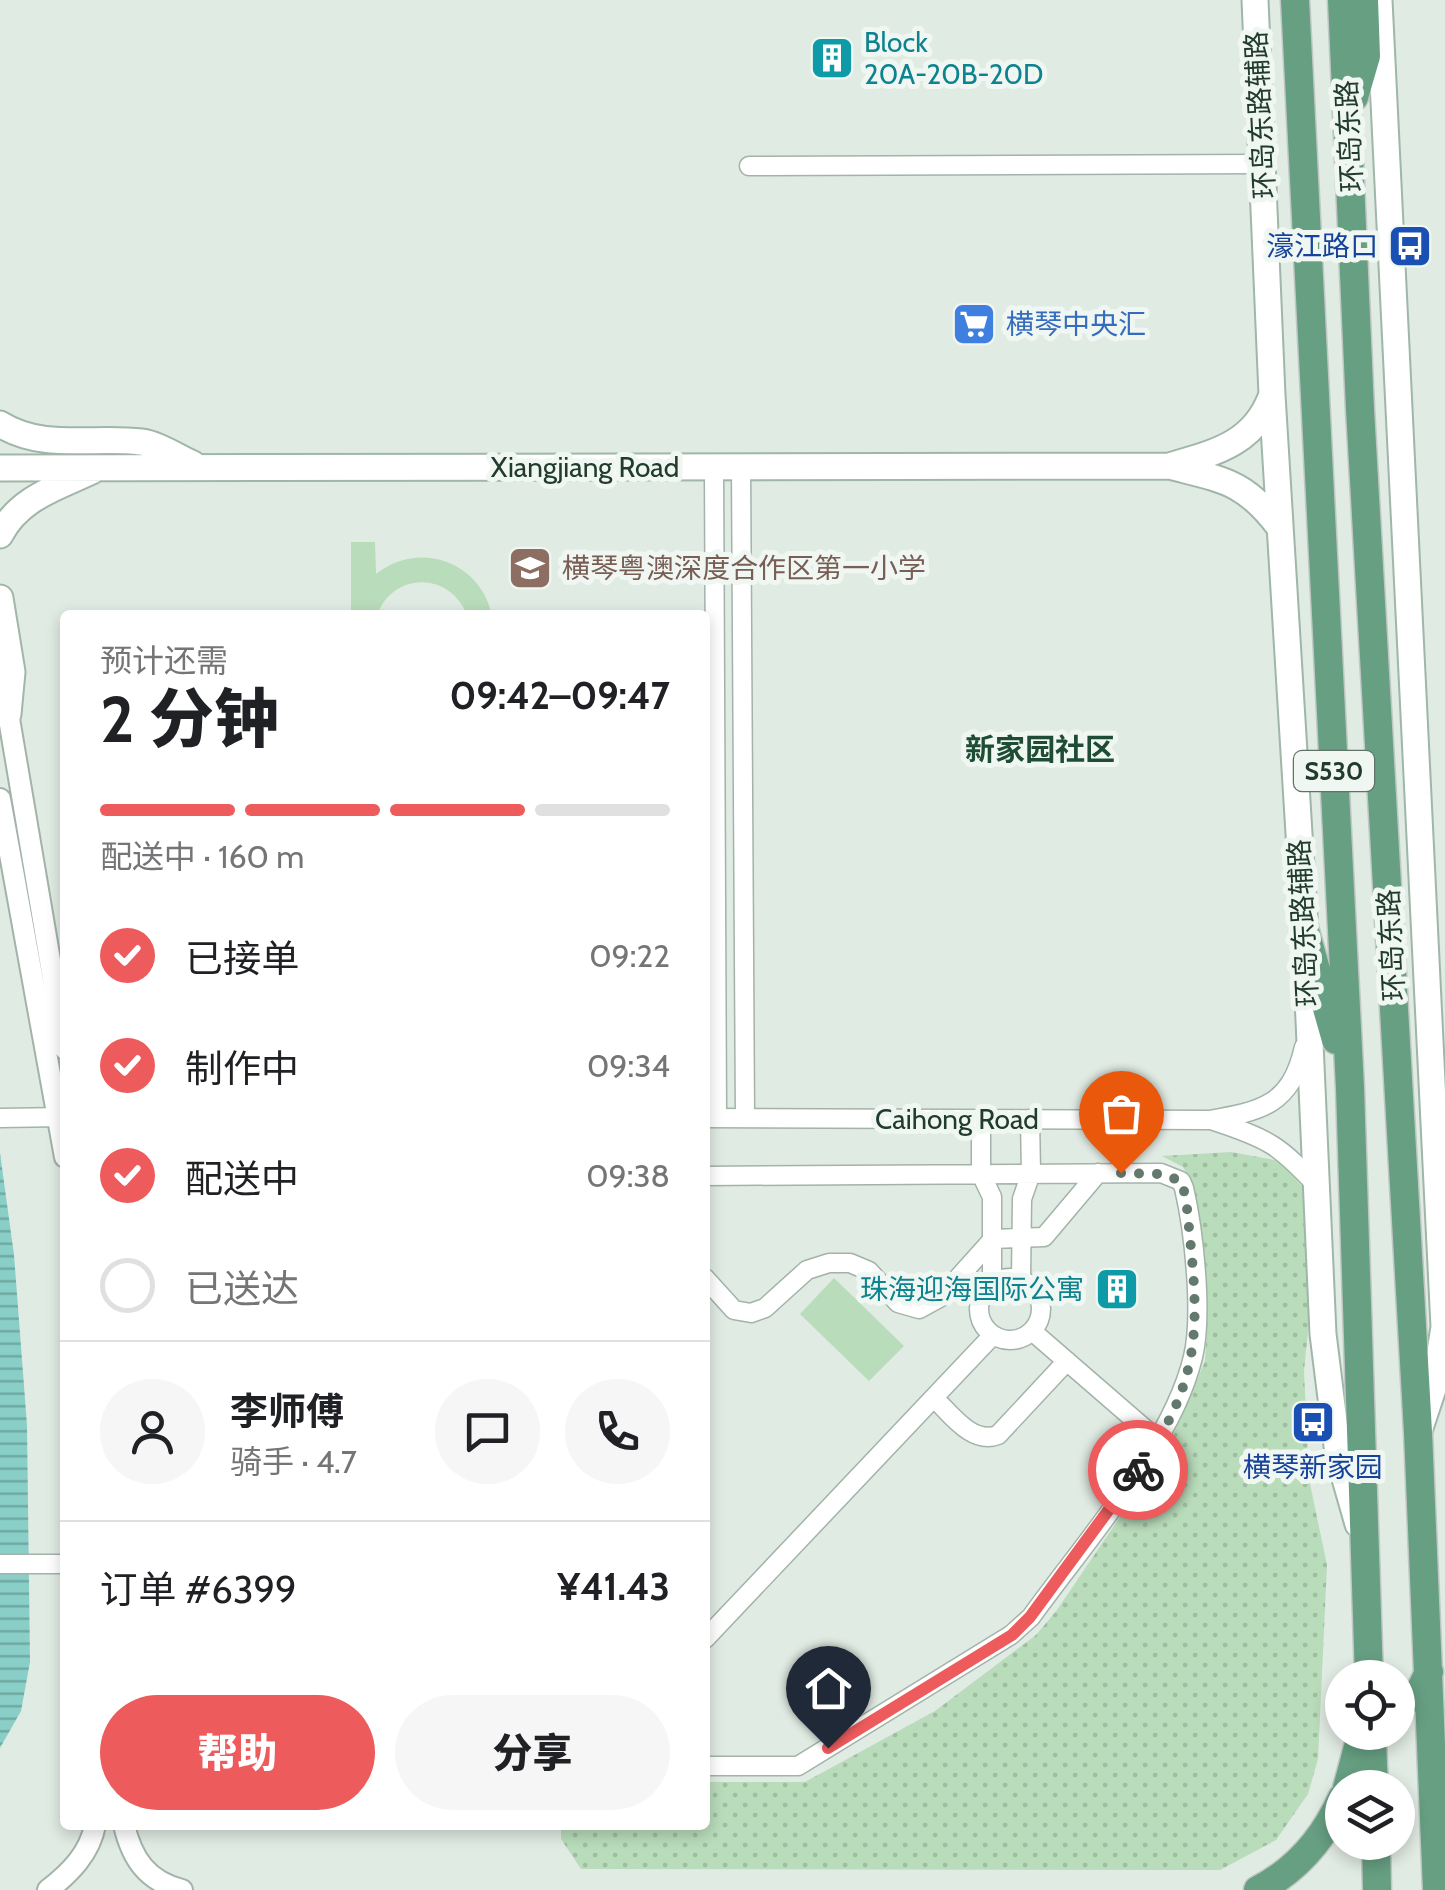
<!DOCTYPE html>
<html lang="zh">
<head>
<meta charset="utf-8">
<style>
	body { margin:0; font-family:Cabin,"Noto Sans SC",sans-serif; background:#f6f6f6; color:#202124; height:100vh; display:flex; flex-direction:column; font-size:38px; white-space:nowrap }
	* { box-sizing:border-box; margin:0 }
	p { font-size:32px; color:#757577 }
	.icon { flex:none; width:55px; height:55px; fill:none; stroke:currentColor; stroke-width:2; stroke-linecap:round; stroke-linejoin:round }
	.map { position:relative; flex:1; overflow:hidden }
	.sheet { position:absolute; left:60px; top:610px; width:650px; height:1220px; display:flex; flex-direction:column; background:#fff; border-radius:10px; box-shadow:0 5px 15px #0003 }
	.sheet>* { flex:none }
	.fabs { position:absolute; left:1325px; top:1660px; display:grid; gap:20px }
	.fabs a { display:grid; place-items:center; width:90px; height:90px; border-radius:50%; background:#fff; box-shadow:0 5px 15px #0003; font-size:50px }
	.pin { position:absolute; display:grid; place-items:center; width:85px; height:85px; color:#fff; margin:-102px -42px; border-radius:50% 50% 50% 0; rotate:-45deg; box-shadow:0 0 10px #0007 }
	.pin .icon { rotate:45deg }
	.courier { position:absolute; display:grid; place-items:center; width:100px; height:100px; margin:-50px; border:8px solid #ee5b5c; border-radius:50%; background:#fff; color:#222; box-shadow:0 2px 12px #0007 }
	.head em { font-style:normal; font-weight:800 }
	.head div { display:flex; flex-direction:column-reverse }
	.head { display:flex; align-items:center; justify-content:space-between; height:170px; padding:0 40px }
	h1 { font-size:65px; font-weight:800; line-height:75px }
	.bar { display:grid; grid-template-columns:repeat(4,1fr); gap:15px 10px; align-content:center; height:120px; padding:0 40px }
	.bar i { height:12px; border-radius:8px; background:#e0e0e0 }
	.bar .on { background:#ee5b5c }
	.bar p { grid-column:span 4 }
	.line { display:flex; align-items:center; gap:25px; padding:0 40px; border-top:2px solid #e0e0e0 }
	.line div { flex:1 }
	.round { display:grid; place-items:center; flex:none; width:105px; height:105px; border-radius:52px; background:#f6f6f6 }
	ol { padding:0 40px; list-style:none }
	li { display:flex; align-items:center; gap:30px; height:110px }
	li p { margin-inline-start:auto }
	li .icon { padding:10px; border-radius:50%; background:#ee5b5c; color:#fff; stroke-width:4 }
	li:last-child { color:#757577 }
	li i { width:55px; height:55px; border:5px solid #e0e0e0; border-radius:50% }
	.action { display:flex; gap:20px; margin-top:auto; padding:20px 40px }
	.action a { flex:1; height:115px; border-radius:60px; background:#ee5b5c; color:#fff; font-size:40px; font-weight:800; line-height:115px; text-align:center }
	.action a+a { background:#f6f6f6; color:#202124 }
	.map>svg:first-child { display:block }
	.grass { fill:url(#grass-dots) }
	.pitch { fill:#b9dcba }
	.water { fill:url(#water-rules) }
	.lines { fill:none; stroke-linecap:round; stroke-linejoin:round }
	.minor-casing { stroke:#a3b3a9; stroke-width:21 }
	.tertiary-casing { stroke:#a3b3a9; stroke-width:24 }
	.secondary-casing { stroke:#9fb6a8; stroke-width:29 }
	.primary-casing { stroke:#c1c8c4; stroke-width:31 }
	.minor { stroke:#fff; stroke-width:18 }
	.tertiary { stroke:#fff; stroke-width:20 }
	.secondary { stroke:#fff; stroke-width:25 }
	.primary { stroke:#669f82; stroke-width:28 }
	.done { stroke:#64796d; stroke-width:10; stroke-dasharray:0 18 }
	.route { stroke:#ee5b5c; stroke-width:12 }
	.labels { text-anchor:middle; stroke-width:10; stroke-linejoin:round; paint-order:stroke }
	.shield { fill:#f0f7f2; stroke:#5f7368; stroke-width:2.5 }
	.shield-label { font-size:25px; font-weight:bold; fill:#213b2d }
	.culture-label { font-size:28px; fill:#0d838f; stroke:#f0f7f2; text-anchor:start }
	.street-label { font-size:28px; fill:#213b2d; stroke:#f0f7f2 }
	.transit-label { font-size:28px; fill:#164399; stroke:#f0f7f2; text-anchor:end }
	.shop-label { font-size:28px; fill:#366cbe; stroke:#f0f7f2; text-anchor:start }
	.education-label { font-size:28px; fill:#785e54; stroke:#f0f7f2; text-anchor:start }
	.neighbourhood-label { font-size:30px; font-weight:bold; fill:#1e4c35; stroke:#f0f7f2 }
</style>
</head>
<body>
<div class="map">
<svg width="1445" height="1890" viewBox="0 0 1445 1890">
	<defs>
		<pattern id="grass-dots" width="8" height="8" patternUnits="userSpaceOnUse" patternTransform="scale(2.5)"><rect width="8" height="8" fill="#b9dcba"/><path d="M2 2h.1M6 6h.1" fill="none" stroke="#9fbea0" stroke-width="1.8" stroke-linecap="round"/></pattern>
		<pattern id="water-rules" width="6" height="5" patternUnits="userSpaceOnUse" patternTransform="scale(2.5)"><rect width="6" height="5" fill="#89cfc8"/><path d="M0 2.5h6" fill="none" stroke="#70a9a3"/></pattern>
	</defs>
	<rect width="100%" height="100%" fill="#e0ebe3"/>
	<path class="grass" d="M1231,1152L1280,1161L1307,1192L1309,1322L1304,1371L1309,1479L1327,1565L1318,1759L1308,1794L1276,1840L1220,1870L581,1869L561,1839V1825H705V1782H805L935,1711L1036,1635L1057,1610L1170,1443L1205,1361L1207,1325L1192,1182L1183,1167L1162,1156Z"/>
	<path class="pitch" d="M351,542H375L376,574C419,540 480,561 492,615H467C450,572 394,571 377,615H351Z
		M834,1278L904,1346L869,1381L800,1314Z"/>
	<path class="water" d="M0,1153L14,1255L27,1425L30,1662L21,1711L0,1748Z"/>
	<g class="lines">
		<g class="minor-casing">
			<path id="minor" d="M749,166L1262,164
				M714,467L717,1118
				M741,467L745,1118
				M0,1118L65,1117
				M705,1118L1209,1120C1262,1111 1291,1105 1304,1047
				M981,1120V1174L992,1197V1284
				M1214,1121C1269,1139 1279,1145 1318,1187
				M705,1176L1161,1173L1181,1181L1184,1188C1194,1231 1203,1315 1193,1357C1172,1445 1084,1543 1031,1617L1011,1635L798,1766H705
				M705,1278L734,1310L751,1313L765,1308L807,1270L829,1263H850L869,1271L898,1303L919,1309L941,1297L993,1239L1044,1237L1098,1173
				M979 1309a31 31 0 1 1 62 0a31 31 0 1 1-62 0Z
				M1021,1280L1022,1199L1031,1173L1030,1119
				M1032,1331L1159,1441
				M934,1398C951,1414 972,1445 998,1435L1067,1361
				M0,1564H65
				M705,1639L993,1335"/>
		</g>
		<g class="tertiary-casing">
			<path id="tertiary" d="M6,701L65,1049
				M0,799L65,1157
				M124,1825C132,1859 147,1881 182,1890
				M48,1890C70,1873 90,1853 95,1825"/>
		</g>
		<g class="secondary-casing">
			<path id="secondary" d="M1255,0L1272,395L1305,931L1323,1334L1338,1454L1358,1524
				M1379,0L1444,1327L1435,1383L1420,1428
				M0,424C43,451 94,436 141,442C158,444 177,457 193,464
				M1169,466C1213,453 1253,445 1271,397
				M0,468L1169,466C1223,480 1245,481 1280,528
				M0,535C19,498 56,488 92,471
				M0,598L12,672L8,714"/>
		</g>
		<g class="primary-casing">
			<path id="primary" d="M1295,0L1350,1088L1369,1678
				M1342,0L1360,409L1418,1432L1437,1890
				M1354,97L1366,56L1364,0
				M1305,931L1336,1040
				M1398,1700L1417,1697L1429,1672
				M1372,1739L1374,1788
				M1347,1788L1362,1732
				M1376,1842L1377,1890
				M1258,1890C1297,1870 1324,1838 1342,1798"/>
		</g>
		<use href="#minor" class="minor"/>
		<use href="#tertiary" class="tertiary"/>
		<use href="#secondary" class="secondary"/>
		<use href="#primary" class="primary"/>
	</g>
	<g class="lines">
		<path class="done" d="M1121,1173L1161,1174L1181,1181L1186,1198C1197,1312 1210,1371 1138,1470"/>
		<path class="route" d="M828,1748L1012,1635L1030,1617L1138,1470"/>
	</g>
	<defs>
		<g id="building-square" transform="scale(2.25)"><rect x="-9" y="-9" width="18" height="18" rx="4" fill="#0f9aa8" stroke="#f0f7f2"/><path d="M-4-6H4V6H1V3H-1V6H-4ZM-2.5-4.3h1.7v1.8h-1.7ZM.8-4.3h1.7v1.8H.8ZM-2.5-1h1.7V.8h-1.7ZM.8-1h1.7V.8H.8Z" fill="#fff"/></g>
		<g id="bus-square" transform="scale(2.25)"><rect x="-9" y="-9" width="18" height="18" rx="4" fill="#1a4fb4" stroke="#f0f7f2"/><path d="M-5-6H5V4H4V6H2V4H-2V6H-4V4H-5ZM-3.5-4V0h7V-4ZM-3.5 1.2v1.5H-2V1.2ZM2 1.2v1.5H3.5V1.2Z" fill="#fff"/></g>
		<g id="supermarket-square" transform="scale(2.25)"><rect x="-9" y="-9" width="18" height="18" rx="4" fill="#3f7fe0" stroke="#f0f7f2"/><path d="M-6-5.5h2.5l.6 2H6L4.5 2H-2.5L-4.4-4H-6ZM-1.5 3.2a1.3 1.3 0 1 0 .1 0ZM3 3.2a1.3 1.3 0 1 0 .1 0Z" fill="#fff"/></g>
		<g id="school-square" transform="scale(2.25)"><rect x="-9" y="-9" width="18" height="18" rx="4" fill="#8d6e63" stroke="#f0f7f2"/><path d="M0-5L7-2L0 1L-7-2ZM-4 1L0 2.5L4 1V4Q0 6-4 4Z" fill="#fff"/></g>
	</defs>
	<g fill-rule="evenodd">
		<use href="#building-square" x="832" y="58"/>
		<use href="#bus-square" x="1410" y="246"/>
		<use href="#supermarket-square" x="974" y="324"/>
		<use href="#school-square" x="530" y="568"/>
		<use href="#building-square" x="1117" y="1289"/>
		<use href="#bus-square" x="1313" y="1422"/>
	</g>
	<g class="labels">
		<rect class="shield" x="1294" y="751" width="80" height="40" rx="8"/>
		<g class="shield-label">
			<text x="1334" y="780">S530</text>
		</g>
		<g class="culture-label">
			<text x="864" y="52">Block<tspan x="864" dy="32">20A-20B-20D</tspan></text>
			<text x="1084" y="1299" text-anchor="end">珠海迎海国际公寓</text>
		</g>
		<g class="street-label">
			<text transform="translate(1260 115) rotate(-93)" y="10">环岛东路辅路</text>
			<text transform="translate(1349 136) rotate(-93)" y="10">环岛东路</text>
			<text x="585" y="477">Xiangjiang Road</text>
			<text transform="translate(1303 923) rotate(-93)" y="10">环岛东路辅路</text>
			<text transform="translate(1391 945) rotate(-93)" y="10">环岛东路</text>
			<text x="957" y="1129">Caihong Road</text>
		</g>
		<g class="transit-label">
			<text x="1378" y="256">濠江路口</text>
			<text x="1313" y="1477" text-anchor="middle">横琴新家园</text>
		</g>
		<g class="shop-label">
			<text x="1006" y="334">横琴中央汇</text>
		</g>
		<g class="education-label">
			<text x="562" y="578">横琴粤澳深度合作区第一小学</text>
		</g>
		<g class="neighbourhood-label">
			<text x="1040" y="760">新家园社区</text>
		</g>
	</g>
</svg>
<div class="fabs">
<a><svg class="icon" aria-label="locate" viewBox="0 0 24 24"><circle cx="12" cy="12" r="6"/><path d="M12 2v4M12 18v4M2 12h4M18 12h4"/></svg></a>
<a><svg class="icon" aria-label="layers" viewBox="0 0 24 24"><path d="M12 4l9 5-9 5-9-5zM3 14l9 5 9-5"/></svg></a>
</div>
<div class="pin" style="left:1121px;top:1173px;background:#ea580c"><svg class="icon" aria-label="bag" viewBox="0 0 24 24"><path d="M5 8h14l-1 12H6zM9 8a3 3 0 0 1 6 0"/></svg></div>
<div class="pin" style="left:828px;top:1748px;background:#1f2937"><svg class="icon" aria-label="home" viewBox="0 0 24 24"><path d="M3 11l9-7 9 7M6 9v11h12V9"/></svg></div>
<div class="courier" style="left:1138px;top:1470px"><svg class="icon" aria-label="bike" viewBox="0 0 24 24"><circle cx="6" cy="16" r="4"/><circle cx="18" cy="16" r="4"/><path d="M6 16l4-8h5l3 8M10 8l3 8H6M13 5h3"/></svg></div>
<section class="sheet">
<div class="head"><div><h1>2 分钟</h1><p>预计还需</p></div><em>09:42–09:47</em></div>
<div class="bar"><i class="on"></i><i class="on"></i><i class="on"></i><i></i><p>配送中 · 160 m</p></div>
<ol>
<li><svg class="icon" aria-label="check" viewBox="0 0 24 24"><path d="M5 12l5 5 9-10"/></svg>已接单<p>09:22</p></li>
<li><svg class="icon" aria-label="check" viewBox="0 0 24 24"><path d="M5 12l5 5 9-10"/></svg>制作中<p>09:34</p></li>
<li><svg class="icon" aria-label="check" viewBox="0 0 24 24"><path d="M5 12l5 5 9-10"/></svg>配送中<p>09:38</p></li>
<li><i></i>已送达</li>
</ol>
<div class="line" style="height:180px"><a class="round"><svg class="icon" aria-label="person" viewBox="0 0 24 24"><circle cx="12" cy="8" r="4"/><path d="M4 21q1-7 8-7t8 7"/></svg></a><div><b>李师傅</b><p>骑手 · 4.7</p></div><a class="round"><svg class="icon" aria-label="chat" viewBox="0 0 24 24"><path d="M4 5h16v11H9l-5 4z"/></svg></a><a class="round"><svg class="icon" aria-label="phone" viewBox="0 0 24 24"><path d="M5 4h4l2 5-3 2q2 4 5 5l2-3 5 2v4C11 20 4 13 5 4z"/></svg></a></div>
<div class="line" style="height:130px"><div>订单 #6399</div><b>¥41.43</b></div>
<div class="action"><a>帮助</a><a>分享</a></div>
</section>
</div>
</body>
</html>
